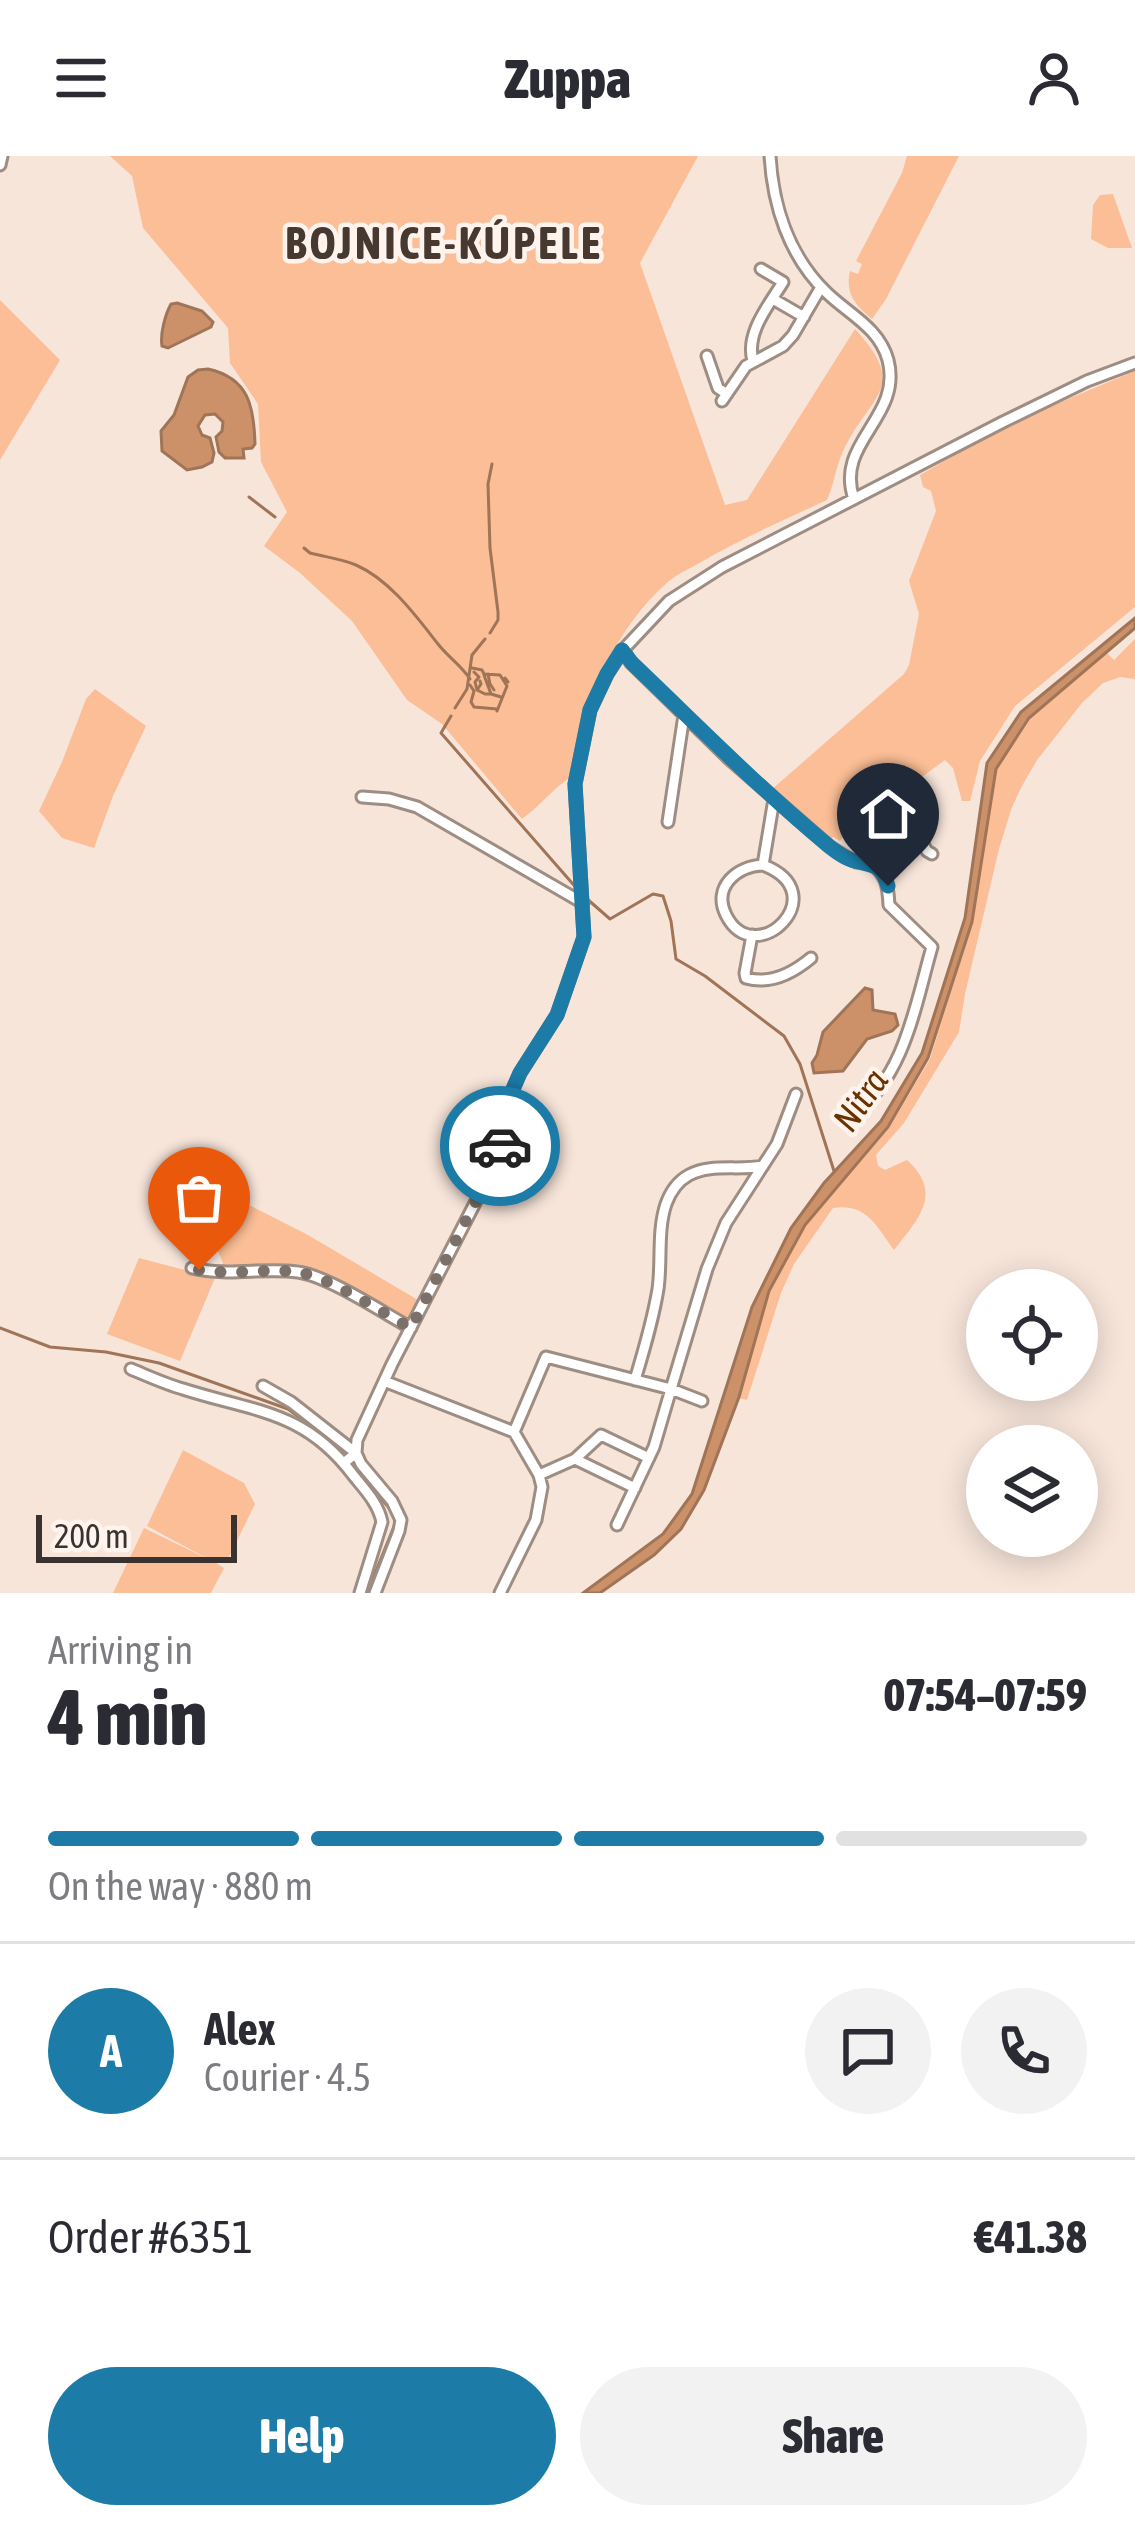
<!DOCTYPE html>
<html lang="en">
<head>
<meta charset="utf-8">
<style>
	body { margin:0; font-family:"Asap Condensed",sans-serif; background:#f2f2f3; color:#2b2b33; height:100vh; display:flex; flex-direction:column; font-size:45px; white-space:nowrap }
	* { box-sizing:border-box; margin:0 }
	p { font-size:39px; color:#7c7c81 }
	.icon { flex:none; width:66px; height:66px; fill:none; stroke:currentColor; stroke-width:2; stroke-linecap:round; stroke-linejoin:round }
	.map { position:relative; height:1437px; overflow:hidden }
	.panel { display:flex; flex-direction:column; background:#fff; flex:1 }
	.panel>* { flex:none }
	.controls { position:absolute; left:966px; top:1113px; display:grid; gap:24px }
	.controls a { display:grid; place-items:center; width:132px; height:132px; border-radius:50%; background:#fff; box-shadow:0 6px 30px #0003; font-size:60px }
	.scale { position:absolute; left:36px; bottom:30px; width:201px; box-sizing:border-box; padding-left:12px; border:6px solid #39322e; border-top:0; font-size:33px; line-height:42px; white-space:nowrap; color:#39322e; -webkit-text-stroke:9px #fff4ed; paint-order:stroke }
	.pin { position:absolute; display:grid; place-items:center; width:102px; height:102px; color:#fff; margin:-123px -51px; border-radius:50% 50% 50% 0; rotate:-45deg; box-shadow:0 0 12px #0007 }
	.pin .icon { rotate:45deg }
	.courier { position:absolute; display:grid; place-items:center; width:120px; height:120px; margin:-60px; border:9px solid #1c7ba7; border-radius:50%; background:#fff; color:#222; box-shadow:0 3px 15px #0007 }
	.headline em { font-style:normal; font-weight:800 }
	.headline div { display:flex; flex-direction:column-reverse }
	.headline { display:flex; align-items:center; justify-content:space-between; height:204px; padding:0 48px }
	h1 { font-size:78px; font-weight:800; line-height:90px }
	.bar { display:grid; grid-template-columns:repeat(4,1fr); gap:18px 12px; align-content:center; height:144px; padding:0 48px }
	.bar i { height:15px; border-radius:9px; background:#e1e1e2 }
	.bar .current { background:#1c7ba7 }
	.bar p { grid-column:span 4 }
	.line { display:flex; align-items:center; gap:30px; padding:0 48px; border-top:3px solid #e1e1e2 }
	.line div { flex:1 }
	.round { display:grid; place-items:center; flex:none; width:126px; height:126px; border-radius:63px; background:#f2f2f3 }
	.cta { display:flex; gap:24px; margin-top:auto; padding:24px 48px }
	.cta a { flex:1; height:138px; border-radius:72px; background:#1c7ba7; color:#fff; font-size:48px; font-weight:800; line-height:138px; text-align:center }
	.cta a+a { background:#f2f2f3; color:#2b2b33 }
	header { display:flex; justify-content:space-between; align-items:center; height:156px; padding:0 48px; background:#fff; font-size:54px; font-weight:800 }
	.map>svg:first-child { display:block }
	.green { fill:#fbbe96 }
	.water { fill:#cc9169; stroke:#a07457; stroke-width:3 }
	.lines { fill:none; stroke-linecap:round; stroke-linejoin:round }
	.stream { stroke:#a07457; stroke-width:3 }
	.minor-casing { stroke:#9d8d82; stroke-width:15 }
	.minor { stroke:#fff; stroke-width:9 }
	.done { stroke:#7c716a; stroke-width:12; stroke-dasharray:0 21.6 }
	.route { stroke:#1c7ba7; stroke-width:15 }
	.labels { text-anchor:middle; stroke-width:9; stroke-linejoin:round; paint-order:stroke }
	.water-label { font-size:36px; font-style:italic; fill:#693300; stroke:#fff4ed }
	.district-label { font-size:45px; font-weight:bold; letter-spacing:3px; fill:#473930; stroke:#fff4ed }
</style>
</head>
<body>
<header><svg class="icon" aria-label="menu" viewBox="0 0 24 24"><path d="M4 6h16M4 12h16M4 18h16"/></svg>Zuppa<svg class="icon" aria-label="person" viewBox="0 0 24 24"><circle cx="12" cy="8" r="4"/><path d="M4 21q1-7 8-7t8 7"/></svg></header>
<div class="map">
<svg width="1135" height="1437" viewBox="0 0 1135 1437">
	<rect width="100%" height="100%" fill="#f7e5da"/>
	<path class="green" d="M110,0H698L640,107L725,349L747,344L855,173C908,231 873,237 846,289C836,307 835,326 827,344C784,364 742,382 701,406C691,412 679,417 669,425C612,474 584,550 571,621C552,633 540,650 522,663L442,568L407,544L352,465L300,417L264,390L287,356L261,306L258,248L230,207L228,172L143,72L132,20Z
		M907,0H959L886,143L872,163C855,149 845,138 850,115L858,118L862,108L856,105L902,17Z
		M1113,38L1132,92H1108L1091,83L1093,49L1100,39Z
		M0,144L60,204L0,304Z
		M1135,215V451L1015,550L980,605L970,645H962L953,612L945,604L845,677L840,685L833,681L829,686L771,634L904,518L909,509L919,458L909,425L936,355L931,335L923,331L920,319L953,300L952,297L1054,246L1056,248Z
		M1135,483V523L1120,521L1103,527L1082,547L1037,604L1022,630L1012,651L999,693L965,838L959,876L904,967L876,999L878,1010L885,1014L907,1004C944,1038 918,1063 894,1094C876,1070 867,1047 833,1052L794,1108L781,1137L747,1244L739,1242L770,1136L806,1069L889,972L930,903L972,767L997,613L1031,562L1107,497L1114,504Z
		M95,533L146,570L113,640L94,692L62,682L39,655L62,606L86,543Z
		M247,1048L308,1079L418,1144L406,1164L322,1117L299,1108H277L259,1113L220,1115L223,1107L205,1064Z
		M139,1102L215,1122L180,1205L107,1178Z
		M183,1294L244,1327L255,1348L228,1403L216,1407L224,1412L211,1437H113L144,1372L212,1405L147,1370Z"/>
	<path class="water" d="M177,147L202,155L213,166L211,171L168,192L162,190C160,178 165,159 171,148Z
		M208,213C249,222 254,251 255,288L252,292L243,293L244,302H225L219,296L216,281L222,275L223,266L215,258L205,259L198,270L202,279L210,282L214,297L212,306L202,311L187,314L162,295L161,275L174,259L188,221L198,214Z
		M1135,462V472L1029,562L996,613L972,766L928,902L888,971L805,1069L769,1135L739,1241L704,1334L681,1373L654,1399L600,1437H583L663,1378L692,1338L752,1151L791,1072L824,1027L881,965L922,897L965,762L987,607L1021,556Z
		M865,832L872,834L873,854L895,858L898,869L892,875L867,883L843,915L814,917L812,907L817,899L823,876Z"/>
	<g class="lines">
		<path class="stream" d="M249,341L275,361
			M304,392L310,397C325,401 342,403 356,409C390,424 416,460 438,488C448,501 461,509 470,523
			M490,477L498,464V456L490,392L488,328L492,308
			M472,512L482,514L484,518L500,519L507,530L497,555
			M474,516L479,521L475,526L477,534
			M488,518L490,528L494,534
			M484,519L491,538L501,541
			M505,522L508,526
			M480,525L481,528L477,534L485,538H491
			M470,529L474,535L471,546L474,551L497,553
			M455,552L467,533L472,499L485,483
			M451,560L441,577L579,735
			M586,742L610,763L653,738L663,740L671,765L676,803L705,820L784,880L800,908L834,1015
			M0,1172L50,1191L106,1196L159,1207L288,1253L336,1289L395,1359V1368L367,1437"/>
		<g class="minor-casing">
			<path id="minor" d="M770,0C773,50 789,100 826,136C848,158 879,171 888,204C903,262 834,286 854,343
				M0,9L2,0
				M773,143L804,161
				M707,200L718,232L727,238
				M753,205C745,177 769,149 783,126L761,113
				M722,245L746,210L783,190L793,179L821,131
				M623,494L631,507L727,601L829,690L845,700L856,706H870L892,686L915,675L927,695L932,698
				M362,641L389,643L417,651L583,747
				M668,666L684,559
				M763,709C837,737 755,817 726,759C712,731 737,710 763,709L774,643
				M752,779L745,817L746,822C770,829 793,817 811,802
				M853,959C905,920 915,850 932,791L889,749C888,728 886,719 870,706
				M192,1112C229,1121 262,1111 298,1116C328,1120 382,1156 411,1172
				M131,1213C148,1220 165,1228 183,1233C254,1256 304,1254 353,1319C365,1334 378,1347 382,1366L360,1437
				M635,1224C644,1194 653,1164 658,1133C662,1105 657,1075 666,1048C670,1037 678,1025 689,1019C711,1007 738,1015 763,1010
				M384,1225L514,1276L539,1319L542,1331L536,1364L500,1437
				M263,1230L291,1246L356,1297L361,1308L392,1345L401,1364L399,1375L375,1437
				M514,1276L546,1201L671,1233L707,1113L726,1067L777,988L796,938
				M575,1303L635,1332
				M345,1306L356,1297L357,1284L392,1208L489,1020L499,992L513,933L520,917L557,859L584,781L575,628L590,554L607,518L623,494L669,445L722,411L1003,266L1087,225L1135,207
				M539,1319L575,1303L601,1279L649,1302
				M617,1369L654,1291L671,1233L702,1245"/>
		</g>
		<use href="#minor" class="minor"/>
	</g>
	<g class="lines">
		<path class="done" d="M199,1114C234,1120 270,1111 302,1117C330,1122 383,1157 411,1172L489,1020L500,990"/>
		<path class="route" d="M500,990L513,933L520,917L557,859L584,781L575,628L590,554L607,518L622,494L632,507C695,567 756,629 824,686C832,693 845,703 855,705C875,711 881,707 888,730"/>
	</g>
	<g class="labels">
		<g class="water-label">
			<text transform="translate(860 944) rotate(-55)" y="13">Nitra</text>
		</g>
		<g class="district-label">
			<text x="444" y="103">BOJNICE-KÚPELE</text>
		</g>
	</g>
</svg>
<div class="controls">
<a><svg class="icon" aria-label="locate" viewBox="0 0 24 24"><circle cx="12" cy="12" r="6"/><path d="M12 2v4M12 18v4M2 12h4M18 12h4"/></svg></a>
<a><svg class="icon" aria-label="layers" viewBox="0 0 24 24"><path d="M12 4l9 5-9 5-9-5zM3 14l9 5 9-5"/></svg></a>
</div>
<div class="scale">200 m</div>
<div class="pin" style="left:199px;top:1114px;background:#ea580c"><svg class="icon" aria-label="bag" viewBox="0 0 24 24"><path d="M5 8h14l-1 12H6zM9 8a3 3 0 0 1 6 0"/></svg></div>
<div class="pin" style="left:888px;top:730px;background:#1f2937"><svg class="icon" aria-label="home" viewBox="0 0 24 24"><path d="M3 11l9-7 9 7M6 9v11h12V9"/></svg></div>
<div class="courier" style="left:500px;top:990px"><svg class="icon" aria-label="car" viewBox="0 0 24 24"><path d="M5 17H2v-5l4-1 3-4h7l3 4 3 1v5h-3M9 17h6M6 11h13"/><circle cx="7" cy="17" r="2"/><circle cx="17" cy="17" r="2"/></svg></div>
</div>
<section class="panel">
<div class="headline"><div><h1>4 min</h1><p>Arriving in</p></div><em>07:54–07:59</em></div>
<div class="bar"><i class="current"></i><i class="current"></i><i class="current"></i><i></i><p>On the way · 880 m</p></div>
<div class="line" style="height:216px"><b class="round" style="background:#1c7ba7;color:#fff">A</b><div><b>Alex</b><p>Courier · 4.5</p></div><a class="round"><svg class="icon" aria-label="chat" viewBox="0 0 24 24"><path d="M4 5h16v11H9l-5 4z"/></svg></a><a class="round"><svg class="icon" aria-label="phone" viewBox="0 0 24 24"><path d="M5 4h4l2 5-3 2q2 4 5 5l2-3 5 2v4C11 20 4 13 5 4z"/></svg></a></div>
<div class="line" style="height:156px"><div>Order #6351</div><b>€41.38</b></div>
<div class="cta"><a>Help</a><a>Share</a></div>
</section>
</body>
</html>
